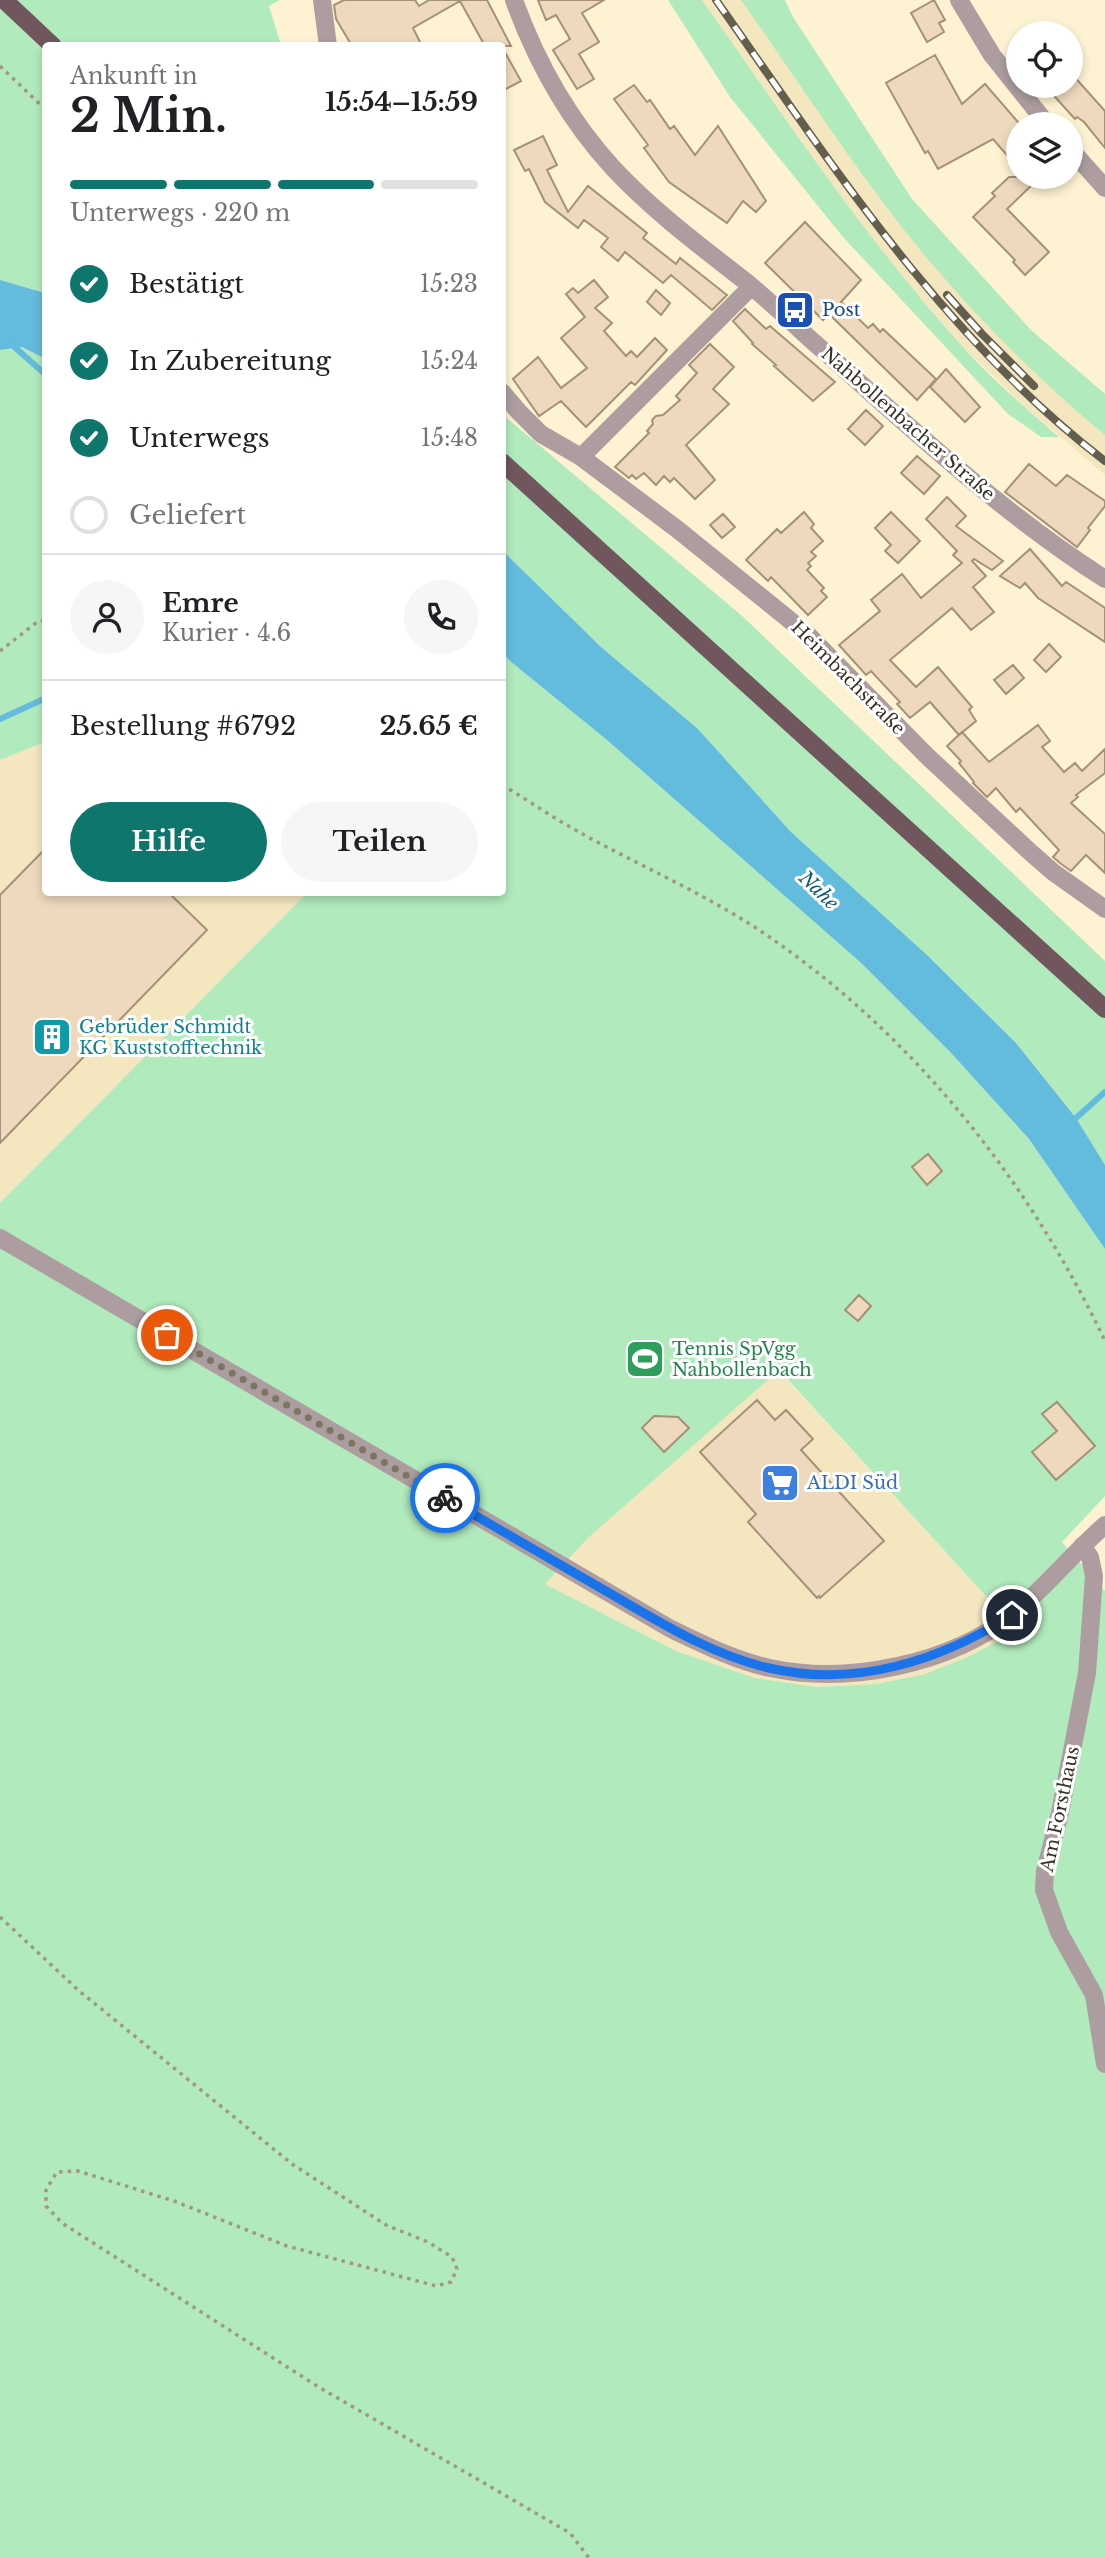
<!DOCTYPE html>
<html lang="de">
<head>
<meta charset="utf-8">
<style>
	body { margin:0; font-family:"Libre Baskerville",serif; background:#f6f6f6; color:#202124; height:100vh; display:flex; flex-direction:column; font-size:26px; white-space:nowrap }
	* { box-sizing:border-box; margin:0 }
	p { font-size:23px; color:#757577 }
	.icon { flex:none; width:38px; height:38px; fill:none; stroke:currentColor; stroke-width:2; stroke-linecap:round; stroke-linejoin:round }
	.map { position:relative; flex:1; overflow:hidden }
	.drawer { position:absolute; left:42px; top:42px; width:464px; height:854px; display:flex; flex-direction:column; background:#fff; border-radius:7px; box-shadow:0 4px 10px #0003 }
	.drawer>* { flex:none }
	.tools { position:absolute; left:1006px; top:21px; display:grid; gap:14px }
	.tools a { display:grid; place-items:center; width:77px; height:77px; border-radius:50%; background:#fff; box-shadow:0 4px 10px #0003; font-size:35px }
	.pin { position:absolute; display:grid; place-items:center; width:60px; height:60px; color:#fff; margin:-30px; border:4px solid #fff; border-radius:50%; box-shadow:0 2px 7px #0007 }
	.courier { position:absolute; display:grid; place-items:center; width:70px; height:70px; margin:-35px; border:5px solid #1a73e8; border-radius:50%; background:#fff; color:#222; box-shadow:0 2px 9px #0007 }
	.summary em { font-style:normal; font-weight:700 }
	.summary div { display:flex; flex-direction:column-reverse }
	.summary { display:flex; align-items:center; justify-content:space-between; height:119px; padding:0 28px }
	h1 { font-size:46px; font-weight:700; line-height:52px }
	.bar { display:grid; grid-template-columns:repeat(4,1fr); gap:10px 7px; align-content:center; height:84px; padding:0 28px }
	.bar i { height:9px; border-radius:5px; background:#e0e0e0 }
	.bar .active { background:#0f766e }
	.bar p { grid-column:span 4 }
	.line { display:flex; align-items:center; gap:18px; padding:0 28px; border-top:2px solid #e0e0e0 }
	.line div { flex:1 }
	.round { display:grid; place-items:center; flex:none; width:74px; height:74px; border-radius:37px; background:#f6f6f6 }
	ol { padding:0 28px; list-style:none }
	li { display:flex; align-items:center; gap:21px; height:77px }
	li p { margin-inline-start:auto }
	li .icon { padding:7px; border-radius:50%; background:#0f766e; color:#fff; stroke-width:4 }
	li:last-child { color:#757577 }
	li i { width:38px; height:38px; border:4px solid #e0e0e0; border-radius:50% }
	.cta { display:flex; gap:14px; margin-top:auto; padding:14px 28px }
	.cta a { flex:1; height:80px; border-radius:42px; background:#0f766e; color:#fff; font-size:28px; font-weight:700; line-height:80px; text-align:center }
	.cta a+a { background:#f6f6f6; color:#202124 }
	.map>svg:first-child { display:block }
	.built { fill:#f4e7c0 }
	.green { fill:#b1eabd; fill-rule:evenodd }
	.water { fill:#63bbdd }
	.lines { fill:none; stroke-linecap:round; stroke-linejoin:round }
	.stream { stroke:#63bbdd; stroke-width:6 }
	.building { fill:#eed9be; stroke:#a49177; stroke-width:2 }
	.path { stroke:#a09881; stroke-width:3.5; stroke-dasharray:3.5 5; stroke-linecap:butt }
	.minor { stroke:#ad9da0; stroke-width:18 }
	.major { stroke:#71575d; stroke-width:18 }
	.rail-casing { stroke:#635e4d; stroke-width:8 }
	.rail { stroke:#fff; stroke-width:5; stroke-dasharray:16; stroke-linecap:butt }
	.done { stroke:#7c7562; stroke-width:7; stroke-dasharray:0 12.6 }
	.route { stroke:#1a73e8; stroke-width:9 }
	.labels { text-anchor:middle; stroke-width:6; stroke-linejoin:round; paint-order:stroke }
	.transit-label { font-size:18px; fill:#164399; stroke:#fff; text-anchor:start }
	.street-label { font-size:18px; fill:#363226; stroke:#fff }
	.culture-label { font-size:18px; fill:#0d838f; stroke:#fff; text-anchor:start }
	.leisure-label { font-size:18px; fill:#27864d; stroke:#fff; text-anchor:start }
	.shop-label { font-size:18px; fill:#366cbe; stroke:#fff; text-anchor:start }
	.water-label { font-size:19px; font-style:italic; fill:#165d75; stroke:#fff }
</style>
</head>
<body>
<div class="map">
<svg width="1105" height="2558" viewBox="0 0 1105 2558">
	<rect width="100%" height="100%" fill="#fdf2d2"/>
	<path class="built" d="M702,0H741L879,197L931,263L1044,381L1105,435V475L1021,403L964,348L907,282L853,215Z
		M45,742L46,892L307,893L0,1203V760Z
		M778,1370L1018,1631L970,1656L925,1674L876,1684L817,1687L755,1678L676,1651L545,1584L588,1538Z"/>
	<path class="green" d="M0,0H280L269,6L281,45L46,46L45,293L0,280Z
		M668,0H702C786,119 864,237 962,346C991,379 1026,408 1059,437H1041L1008,414L843,237L730,97Z
		M741,0H785L793,17L912,199L1031,330L1105,394V435C1042,383 984,325 931,263C862,181 803,88 741,0Z
		M22,347L46,360L45,742L0,760V350Z
		M502,414L741,615L1105,961V1165L1076,1118L1016,1043L926,954L791,832L698,729L601,647L502,550Z
		M502,652L510,661L607,740L860,962L952,1054L1029,1139L1105,1249V1496L1062,1542L1105,1591V2558H0V1203L307,893L502,892ZM779,1370L1018,1631L970,1656L925,1674L876,1684L817,1687L755,1678L676,1651L545,1584L588,1538Z"/>
	<path class="water" d="M0,280L45,293V359L22,347L0,350Z
		M502,550L601,647L698,729L791,832L926,954L1016,1043L1076,1118L1105,1165V1249L1029,1139L952,1054L860,962L607,740L510,661L502,652Z"/>
	<g class="lines">
		<path class="stream" d="M10,343L46,375
			M0,719L46,698
			M1076,1118L1105,1092"/>
	</g>
	<path class="building" d="M344,0H415L419,6L429,0H487L511,46H485L460,1L413,28L422,46H352L336,19L334,5Z
		M538,0H604L582,13L599,42L579,54L594,79L577,89L553,50L570,39L556,15L546,20Z
		M934,0L945,20L939,23L944,32L927,42L911,13Z
		M502,47L521,81L502,91Z
		M935,55L962,104L985,84L1018,122V168L993,139L938,169L928,151L925,153L886,83Z
		M1071,73L1105,111V148L1084,122L1077,117L1075,119L1045,86H1071Z
		M634,85L647,102L650,100L670,129L674,126L695,155L718,126L766,201L756,212L743,201L727,223L669,182L644,148L648,145L614,99Z
		M543,136L557,165L547,170L568,212L588,186L647,233L643,238L676,264L680,258L727,295L712,310L671,275L663,283L625,252L618,261L601,247L608,238L584,220L578,228L545,202L529,169L525,171L514,150Z
		M1009,177H1040L1007,209L1049,252L1025,275L1013,262L1015,260L973,217L995,196L992,193Z
		M805,222L861,280L841,302L868,328L873,324L880,332L883,329L936,379L917,400L829,314L823,320L765,263Z
		M594,280L608,297L595,308L612,323L604,331L626,356L631,351L637,357L655,338L667,350L635,385L631,382L586,427L561,401L539,416L513,379L538,357L561,388L587,368L561,338L585,317L566,294L573,288L578,293Z
		M656,290L670,303L661,315L647,302Z
		M745,309L766,329L770,326L835,382L813,401L774,366L776,365L752,344L753,343L733,321Z
		M710,344L734,367L713,389L729,404L686,445L715,480L695,499L674,478L670,482L664,476L656,485L644,473L636,479L632,475L629,478L615,467L649,433L647,431L653,424L652,420L656,416L663,415L680,400L676,396L697,373L689,365Z
		M946,369L980,407L965,422L930,387Z
		M866,410L883,426L865,445L848,429Z
		M917,456L940,476L924,494L901,473Z
		M1029,464L1056,486L1067,475L1105,501V506L1088,528L1090,530L1077,547L1005,492Z
		M947,497L966,516L956,526L1003,561L992,570L974,559L972,561L986,576L973,587L994,612L971,630L952,608L890,660L916,687L938,667L972,707L969,710L976,721L959,735L930,702L910,718L897,704L900,702L871,671L866,675L839,645L880,611L871,600L902,574L921,598L962,563L953,555L957,551L926,519Z
		M804,512L814,524L811,528L823,541L811,552L816,556L808,563L811,566L807,570L824,588L821,591L827,597L808,615L771,577L768,581L746,560L777,529L781,533Z
		M891,512L920,541L898,563L885,551L891,545L875,528Z
		M723,514L735,527L722,538L710,525Z
		M1030,549L1062,586L1066,582L1105,608V642L1038,598L1025,583L1020,588L1000,576Z
		M1049,644L1061,657L1046,672L1034,660Z
		M1013,665L1024,678L1006,694L994,680Z
		M1038,725L1050,741L1042,747L1064,772L1075,763L1082,771L1105,749V773L1076,795L1078,797L1071,803L1105,834V873L1086,855L1071,871L1060,863L1053,857L1059,850L1020,808L1016,812L996,788L987,797L973,783L974,782L959,763L961,761L947,746L962,732L989,762Z
		M46,848V892H168L207,930L0,1143V895Z
		M928,1154L942,1171L927,1185L912,1167Z
		M859,1295L871,1306L858,1321L845,1310Z
		M757,1400L775,1420L786,1410L813,1439L801,1450L884,1541L820,1598L819,1596L817,1598L748,1522L756,1514L700,1452Z
		M1057,1402L1095,1446L1056,1480L1032,1452L1057,1431L1042,1414Z
		M654,1416L678,1417L689,1428L664,1452L642,1428Z"/>
	<g class="lines">
		<path class="path" d="M0,66L46,110
			M0,651L37,622L46,620
			M502,785C528,800 553,818 579,832C638,865 701,892 756,928C909,1029 1027,1177 1105,1341
			M0,1917L78,1990L292,2164L386,2225L428,2242L452,2257L457,2269L451,2282L436,2286L287,2246L174,2201L78,2171L57,2172L46,2190V2206L62,2223L317,2386L570,2533L589,2558"/>
		<path class="minor" d="M322,0L328,46
			M514,0C536,61 569,120 613,168C654,212 703,248 750,285C770,302 790,320 809,338C905,422 997,510 1105,579
			M959,0L992,55L1047,124
			M1071,150L1105,188
			M502,392L519,412L541,434L581,457L677,529L786,617L809,636L926,755L1029,851L1053,872L1105,909
			M581,457L751,287
			M0,1238L671,1629C703,1644 736,1661 770,1668C848,1685 951,1664 1013,1614C1046,1587 1073,1553 1105,1525
			M1082,1546L1090,1557L1094,1576L1087,1673L1060,1813L1045,1871L1044,1890L1059,1932L1094,1995L1105,2064"/>
		<path class="major" d="M4,0L53,46
			M502,462L1105,1009"/>
		<g class="rail-casing">
			<path id="rail" d="M716,0C832,165 943,337 1105,461
				M947,295L982,334L1034,386"/>
		</g>
		<use href="#rail" class="rail"/>
	</g>
	<g class="lines">
		<path class="done" d="M167,1335L445,1498"/>
		<path class="route" d="M445,1498C500,1530 555,1562 611,1594C661,1623 712,1655 769,1668C855,1688 940,1661 1012,1615"/>
	</g>
	<defs>
		<g id="bus-square" transform="scale(2.0125)"><rect x="-9" y="-9" width="18" height="18" rx="4" fill="#1a4fb4" stroke="#fff"/><path d="M-5-6H5V4H4V6H2V4H-2V6H-4V4H-5ZM-3.5-4V0h7V-4ZM-3.5 1.2v1.5H-2V1.2ZM2 1.2v1.5H3.5V1.2Z" fill="#fff"/></g>
		<g id="building-square" transform="scale(2.0125)"><rect x="-9" y="-9" width="18" height="18" rx="4" fill="#0f9aa8" stroke="#fff"/><path d="M-4-6H4V6H1V3H-1V6H-4ZM-2.5-4.3h1.7v1.8h-1.7ZM.8-4.3h1.7v1.8H.8ZM-2.5-1h1.7V.8h-1.7ZM.8-1h1.7V.8H.8Z" fill="#fff"/></g>
		<g id="stadium-square" transform="scale(2.0125)"><rect x="-9" y="-9" width="18" height="18" rx="4" fill="#2e9e5b" stroke="#fff"/><path d="M0-5a6.5 5 0 1 0 0 10a6.5 5 0 1 0 0-10ZM-3.5-1.8h7v3.6h-7Z" fill="#fff"/></g>
		<g id="supermarket-square" transform="scale(2.0125)"><rect x="-9" y="-9" width="18" height="18" rx="4" fill="#3f7fe0" stroke="#fff"/><path d="M-6-5.5h2.5l.6 2H6L4.5 2H-2.5L-4.4-4H-6ZM-1.5 3.2a1.3 1.3 0 1 0 .1 0ZM3 3.2a1.3 1.3 0 1 0 .1 0Z" fill="#fff"/></g>
	</defs>
	<g fill-rule="evenodd">
		<use href="#bus-square" x="795" y="310"/>
		<use href="#building-square" x="52" y="1037"/>
		<use href="#stadium-square" x="645" y="1359"/>
		<use href="#supermarket-square" x="780" y="1483"/>
	</g>
	<g class="labels">
		<g class="transit-label">
			<text x="822" y="316">Post</text>
		</g>
		<g class="street-label">
			<text transform="translate(908 424) rotate(41)" y="6">Nahbollenbacher Straße</text>
			<text transform="translate(848 678) rotate(45)" y="6">Heimbachstraße</text>
			<text transform="translate(1060 1809) rotate(-78)" y="6">Am Forsthaus</text>
		</g>
		<g class="culture-label">
			<text x="79" y="1033">Gebrüder Schmidt<tspan x="79" dy="21">KG Kuststofftechnik</tspan></text>
		</g>
		<g class="leisure-label">
			<text x="672" y="1355">Tennis SpVgg<tspan x="672" dy="21">Nahbollenbach</tspan></text>
		</g>
		<g class="shop-label">
			<text x="807" y="1489">ALDI Süd</text>
		</g>
		<g class="water-label">
			<text transform="translate(819 890) rotate(44)" y="7">Nahe</text>
		</g>
	</g>
</svg>
<div class="tools">
<a><svg class="icon" aria-label="locate" viewBox="0 0 24 24"><circle cx="12" cy="12" r="6"/><path d="M12 2v4M12 18v4M2 12h4M18 12h4"/></svg></a>
<a><svg class="icon" aria-label="layers" viewBox="0 0 24 24"><path d="M12 4l9 5-9 5-9-5zM3 14l9 5 9-5"/></svg></a>
</div>
<div class="pin" style="left:167px;top:1335px;background:#ea580c"><svg class="icon" aria-label="bag" viewBox="0 0 24 24"><path d="M5 8h14l-1 12H6zM9 8a3 3 0 0 1 6 0"/></svg></div>
<div class="pin" style="left:1012px;top:1615px;background:#1f2937"><svg class="icon" aria-label="home" viewBox="0 0 24 24"><path d="M3 11l9-7 9 7M6 9v11h12V9"/></svg></div>
<div class="courier" style="left:445px;top:1498px"><svg class="icon" aria-label="bike" viewBox="0 0 24 24"><circle cx="6" cy="16" r="4"/><circle cx="18" cy="16" r="4"/><path d="M6 16l4-8h5l3 8M10 8l3 8H6M13 5h3"/></svg></div>
<section class="drawer">
<div class="summary"><div><h1>2 Min.</h1><p>Ankunft in</p></div><em>15:54–15:59</em></div>
<div class="bar"><i class="active"></i><i class="active"></i><i class="active"></i><i></i><p>Unterwegs · 220 m</p></div>
<ol>
<li><svg class="icon" aria-label="check" viewBox="0 0 24 24"><path d="M5 12l5 5 9-10"/></svg>Bestätigt<p>15:23</p></li>
<li><svg class="icon" aria-label="check" viewBox="0 0 24 24"><path d="M5 12l5 5 9-10"/></svg>In Zubereitung<p>15:24</p></li>
<li><svg class="icon" aria-label="check" viewBox="0 0 24 24"><path d="M5 12l5 5 9-10"/></svg>Unterwegs<p>15:48</p></li>
<li><i></i>Geliefert</li>
</ol>
<div class="line" style="height:126px"><a class="round"><svg class="icon" aria-label="person" viewBox="0 0 24 24"><circle cx="12" cy="8" r="4"/><path d="M4 21q1-7 8-7t8 7"/></svg></a><div><b>Emre</b><p>Kurier · 4.6</p></div><a class="round"><svg class="icon" aria-label="phone" viewBox="0 0 24 24"><path d="M5 4h4l2 5-3 2q2 4 5 5l2-3 5 2v4C11 20 4 13 5 4z"/></svg></a></div>
<div class="line" style="height:91px"><div>Bestellung #6792</div><b>25.65 €</b></div>
<div class="cta"><a>Hilfe</a><a>Teilen</a></div>
</section>
</div>
</body>
</html>
